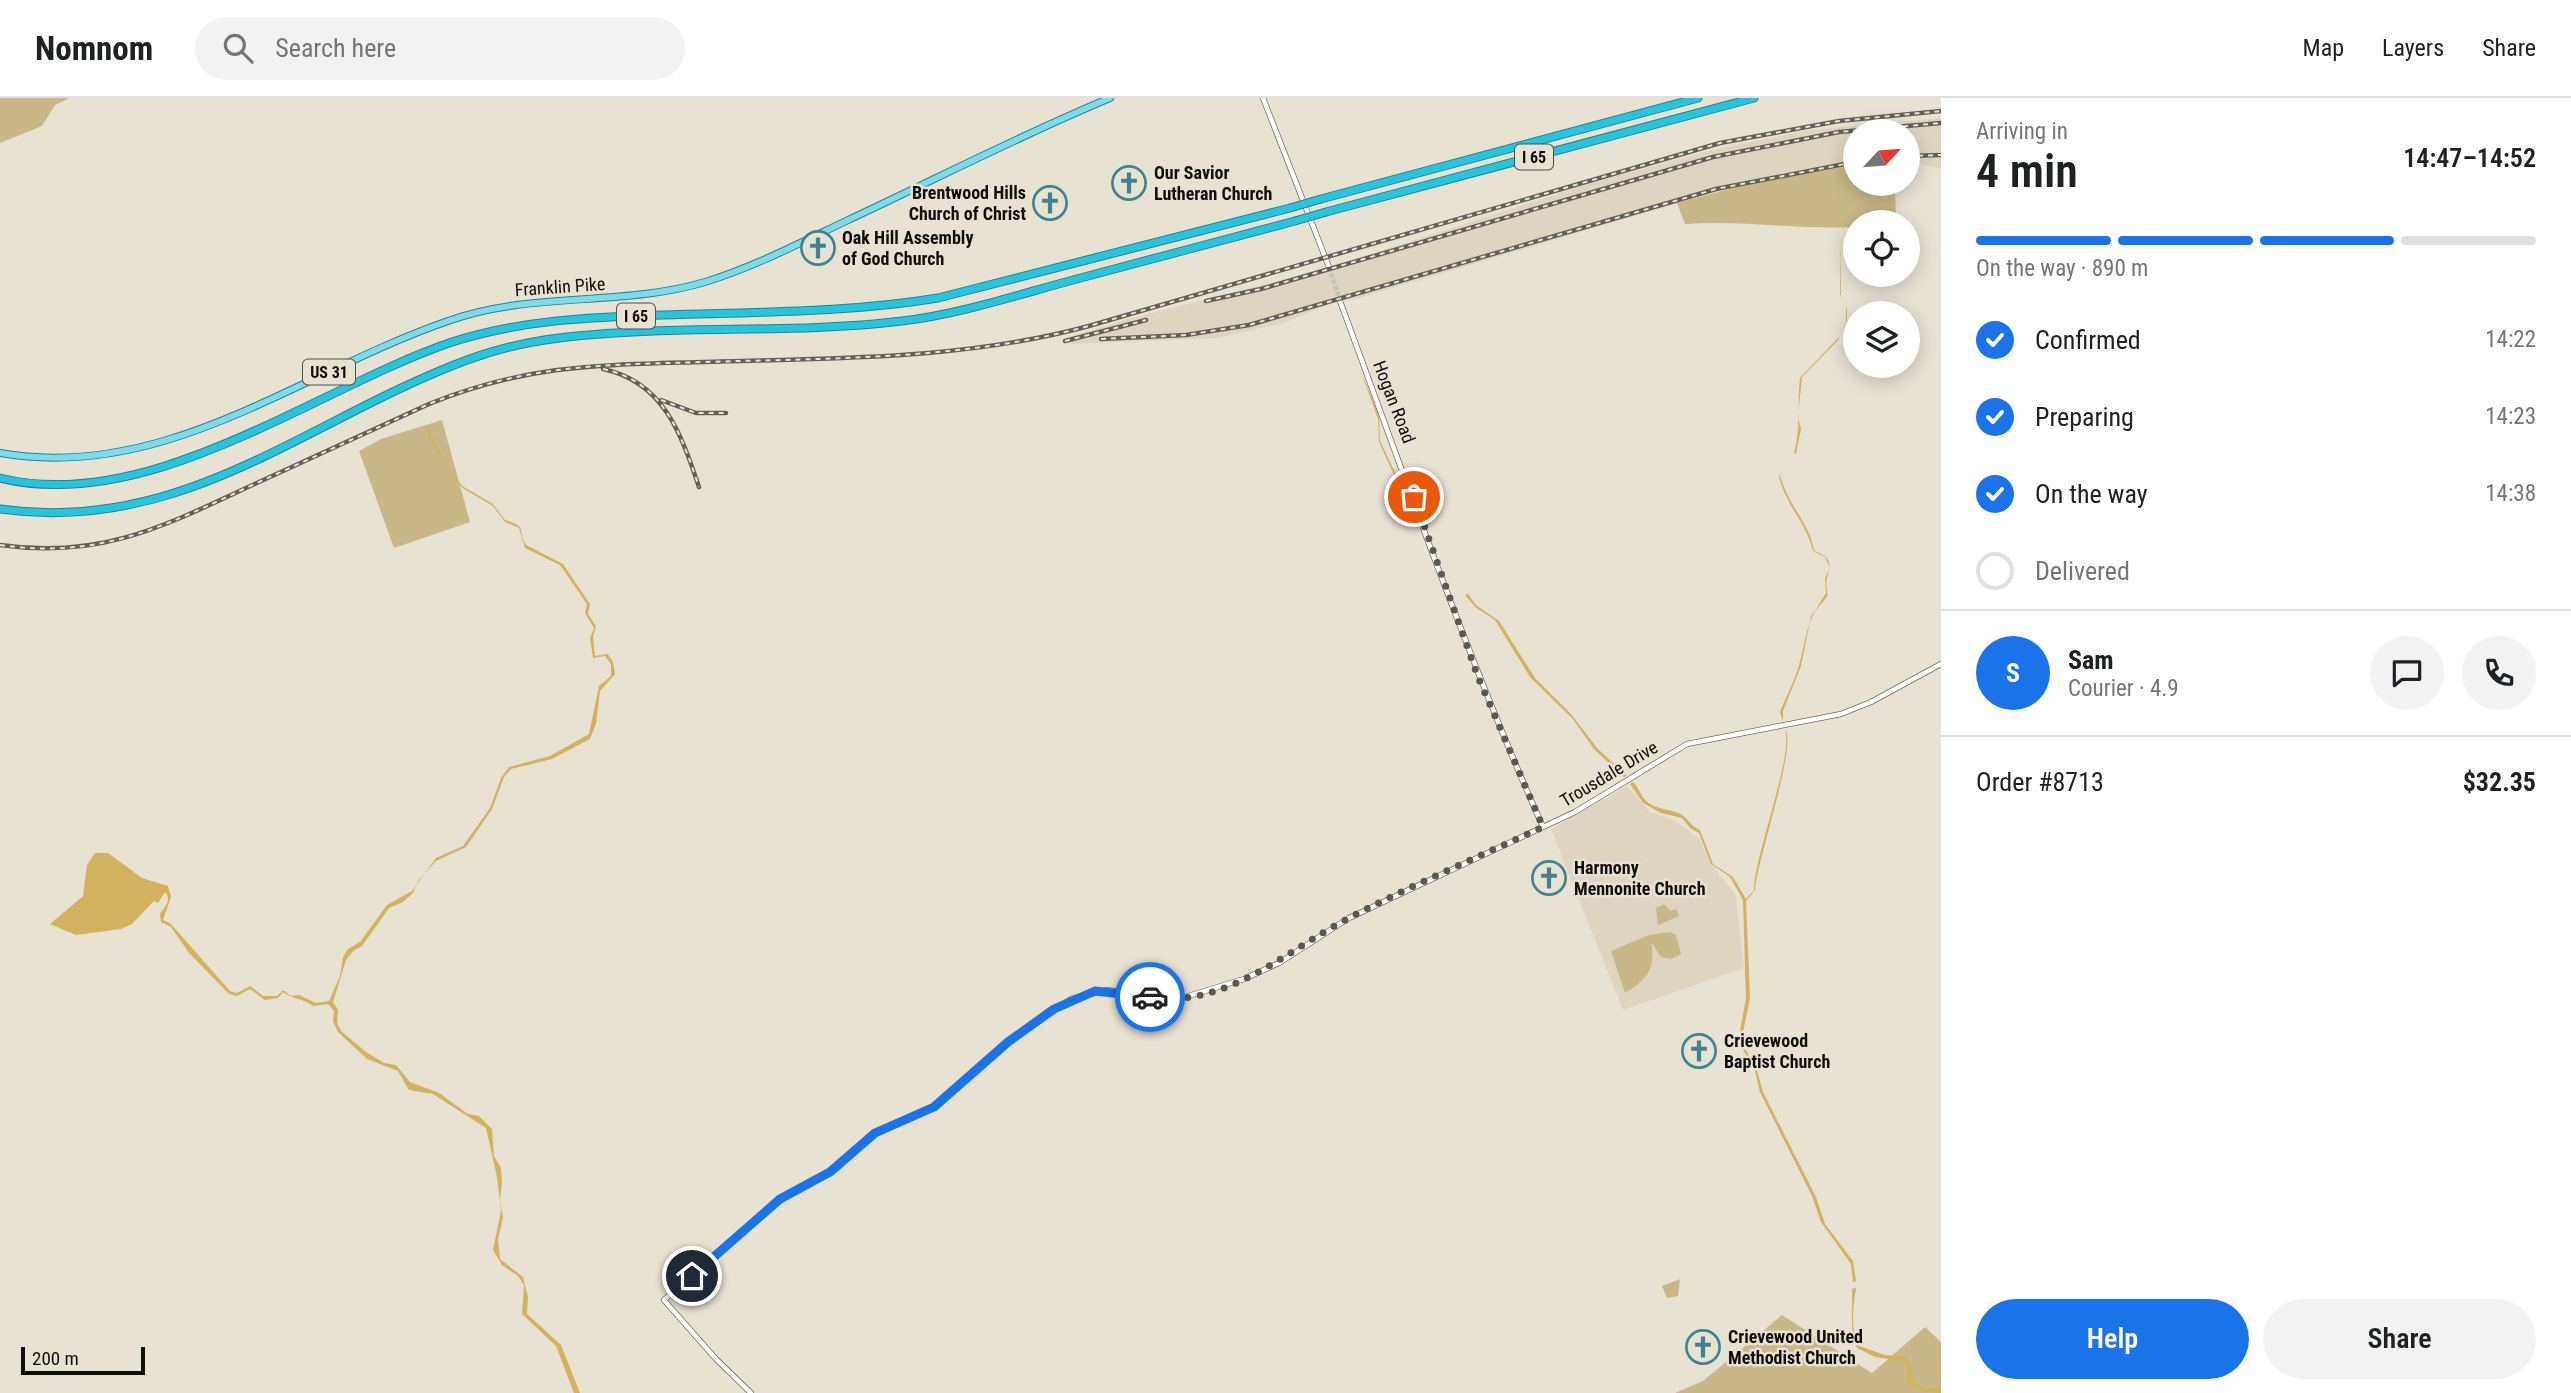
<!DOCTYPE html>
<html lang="en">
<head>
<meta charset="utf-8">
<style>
	body { margin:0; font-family:"Roboto Condensed",sans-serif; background:#f2f2f2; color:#202124; height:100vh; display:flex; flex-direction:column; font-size:26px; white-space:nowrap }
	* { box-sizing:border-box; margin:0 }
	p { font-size:23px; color:#757577 }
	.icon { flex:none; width:38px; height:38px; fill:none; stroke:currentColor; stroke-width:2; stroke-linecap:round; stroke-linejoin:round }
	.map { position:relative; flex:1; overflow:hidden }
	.drawer { display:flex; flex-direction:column; background:#fff; width:630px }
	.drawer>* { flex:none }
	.needle { width:46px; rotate:64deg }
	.buttons { position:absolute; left:1843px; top:21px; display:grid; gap:14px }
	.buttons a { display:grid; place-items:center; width:77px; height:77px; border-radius:50%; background:#fff; box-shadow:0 4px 18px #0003; font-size:35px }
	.scale { position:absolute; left:21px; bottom:18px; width:124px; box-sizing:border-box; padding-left:7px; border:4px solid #100e09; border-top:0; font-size:19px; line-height:24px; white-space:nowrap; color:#100e09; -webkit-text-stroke:5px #e8e2d3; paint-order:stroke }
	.pin { position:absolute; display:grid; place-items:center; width:60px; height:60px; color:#fff; margin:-30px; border:4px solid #fff; border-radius:50%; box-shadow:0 2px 7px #0007 }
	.courier { position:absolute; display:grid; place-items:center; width:70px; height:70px; margin:-35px; border:5px solid #1a73e8; border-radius:50%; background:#fff; color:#222; box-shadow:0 2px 9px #0007 }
	.summary em { font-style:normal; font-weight:600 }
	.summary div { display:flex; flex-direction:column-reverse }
	.summary { display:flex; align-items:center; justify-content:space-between; height:119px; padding:0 35px }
	h1 { font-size:46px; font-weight:600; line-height:52px }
	.bar { display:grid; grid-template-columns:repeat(4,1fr); gap:10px 7px; align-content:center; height:84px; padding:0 35px }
	.bar i { height:9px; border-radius:5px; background:#e0e0e0 }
	.bar .on { background:#1a73e8 }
	.bar p { grid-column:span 4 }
	.line { display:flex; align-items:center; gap:18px; padding:0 35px; border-top:2px solid #e0e0e0 }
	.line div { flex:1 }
	.round { display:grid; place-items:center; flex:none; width:74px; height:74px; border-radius:37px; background:#f2f2f2 }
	ol { padding:0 35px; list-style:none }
	li { display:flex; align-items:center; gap:21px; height:77px }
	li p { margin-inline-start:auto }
	li .icon { padding:7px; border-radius:50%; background:#1a73e8; color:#fff; stroke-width:4 }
	li:last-child { color:#757577 }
	li i { width:38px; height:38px; border:4px solid #e0e0e0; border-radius:50% }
	.primary-button { display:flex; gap:14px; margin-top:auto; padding:14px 35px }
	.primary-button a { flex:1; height:80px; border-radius:42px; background:#1a73e8; color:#fff; font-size:28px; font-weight:600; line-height:80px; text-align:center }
	.primary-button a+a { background:#f2f2f2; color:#202124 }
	header { display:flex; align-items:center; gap:42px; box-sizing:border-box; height:98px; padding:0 35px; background:#fff; border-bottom:2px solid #e0e0e0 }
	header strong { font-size:33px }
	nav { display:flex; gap:38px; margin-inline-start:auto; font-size:24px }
	.search { width:490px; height:63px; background:#f2f2f2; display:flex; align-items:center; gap:18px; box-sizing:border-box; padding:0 24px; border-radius:38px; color:#757577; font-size:26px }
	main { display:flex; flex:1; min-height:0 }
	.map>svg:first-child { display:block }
	.built { fill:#ddd5bf }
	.green { fill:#c9b787 }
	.water { fill:#d1b25e }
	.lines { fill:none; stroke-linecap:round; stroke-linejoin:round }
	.minor-tunnel { stroke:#c8c2b5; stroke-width:4.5; stroke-dasharray:4.5 2; stroke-linecap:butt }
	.minor-casing { stroke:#716c5f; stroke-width:6 }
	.major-casing { stroke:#208493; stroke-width:8 }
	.highway-casing { stroke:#208493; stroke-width:9 }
	.minor { stroke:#fff; stroke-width:4.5 }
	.major { stroke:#7edbeb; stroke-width:6 }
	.highway { stroke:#28c3dd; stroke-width:7 }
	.rail-casing { stroke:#636057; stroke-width:4.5 }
	.rail { stroke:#e8e2d3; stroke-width:2; stroke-dasharray:5; stroke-linecap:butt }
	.highway-bridge-casing { stroke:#208493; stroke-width:9; stroke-linecap:butt }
	.highway-bridge { stroke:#28c3dd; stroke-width:7 }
	.done { stroke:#5c5850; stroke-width:7; stroke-dasharray:0 12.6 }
	.route { stroke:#1a73e8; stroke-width:9 }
	.labels { text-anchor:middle; stroke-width:5; stroke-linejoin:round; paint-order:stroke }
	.shield { fill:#e8e2d3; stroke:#514e46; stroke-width:2 }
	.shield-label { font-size:16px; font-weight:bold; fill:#100e09 }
	.poi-label { font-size:18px; font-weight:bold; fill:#100e09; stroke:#e8e2d3; text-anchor:start }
	.street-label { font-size:18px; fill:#100e09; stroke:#e8e2d3 }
</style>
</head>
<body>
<header>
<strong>Nomnom</strong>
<div class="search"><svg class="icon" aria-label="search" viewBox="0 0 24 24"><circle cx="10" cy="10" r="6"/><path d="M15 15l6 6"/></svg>Search here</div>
<nav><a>Map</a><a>Layers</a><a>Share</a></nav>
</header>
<main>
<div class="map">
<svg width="1941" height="1295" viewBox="0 0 1941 1295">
	<rect width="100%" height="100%" fill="#e8e2d3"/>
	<path class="built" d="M1941,20V71L1908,63V33H1855V67L1805,75L1688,102L1352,202L1337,203L1283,225L1217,240L1072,246L1070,239L1128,221L1325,171L1585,87L1708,53L1809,32Z
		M1627,688L1650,714L1673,722L1699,740L1711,766L1735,796L1744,870L1623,912L1551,731Z"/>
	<path class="green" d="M0,0H69L55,7L42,28L0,45Z
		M1855,67V86H1895L1896,124H1855V129C1798,132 1742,122 1685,126L1677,105L1753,85Z
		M442,322L470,424L394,450L359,353L381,341Z
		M1664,806L1671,813L1676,811L1679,818L1658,827L1656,810Z
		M1670,834L1676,837L1681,856L1671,861L1661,859L1651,844C1656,870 1648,881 1625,895L1611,853L1649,837Z
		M1680,1181L1678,1198L1667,1200L1662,1188Z
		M1782,1217L1872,1275L1925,1229L1941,1244V1295H1675L1703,1283Z"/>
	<path class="water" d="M1840,137L1841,197L1847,211V223L1838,242L1802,279L1798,319L1801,331L1796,356L1794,355C1801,330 1797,307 1800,280L1840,238L1846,224V208L1840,196Z
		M1360,271L1379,317L1380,343L1402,389L1400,390L1379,344L1378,321Z
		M427,327L451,377L464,389L493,406L505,422C529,429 516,430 526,447L563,466L590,506L588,516L596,528L593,539L595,558L608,556L613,564L615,576L600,593L596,626L590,641L552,661L511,671L504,679L492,711L466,749L436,763L418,783L413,795L403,804L389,810L362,848L353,853L346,862L333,904L338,912L337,925L341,933L366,954L384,965L396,967L410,984L439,995L468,1016L479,1018L492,1031L494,1058L501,1070L502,1084L500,1102L503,1120L498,1141L500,1161L523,1179L528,1199L527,1216L561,1247L580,1295H574L556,1248L522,1216L524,1187L518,1178L502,1167L493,1152L501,1113L497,1079L486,1030L433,996L409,992L398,973L367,961L338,934L333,923L334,913L328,906L313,908C301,899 293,902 283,894L278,900L265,902L250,891L237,898L229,896L189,855L171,829L161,824L160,816C165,809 172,801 165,794L158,805L154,803L132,826L121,831L76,837L50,826L83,798L87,767L95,755H108L142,780L168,788L171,799L163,822L170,825L230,893L237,895L250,888L263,898H277L283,892L291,898L299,897L316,905L329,903L340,878L343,859L348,851L360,844L387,807L412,793L436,760L463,748L490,710L501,680L509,669L550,658L589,636L599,588L611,578V566L605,558L593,560L590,540L594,530L585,515L587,506L560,467L525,450L519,430L505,424L493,408L464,391L451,378L429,339Z
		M1789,364L1780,377C1787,406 1811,427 1814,453C1830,458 1832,465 1827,480C1825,486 1828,493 1827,499L1811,518L1801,568L1783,613V623L1780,614C1786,598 1795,583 1799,567C1809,531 1804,529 1826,495L1825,480L1830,470L1825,459L1813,453C1807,426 1785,406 1779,378Z
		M1468,496L1476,507L1499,523L1535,580L1571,616L1597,650L1627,678L1624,679L1594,651L1573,621L1530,579L1495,522L1475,509L1465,497Z
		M1785,632C1798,644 1756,766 1755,792L1746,803L1750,900L1741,944L1756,969L1763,994L1816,1099L1825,1126L1853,1163L1856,1183L1853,1184L1851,1166L1821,1124L1812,1098L1760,994L1754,969L1738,944L1746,900L1743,802L1730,779L1711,766L1699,735L1690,730L1682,720L1661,715L1643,705L1630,686L1633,684C1639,690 1641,698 1646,703C1655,711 1668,711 1678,715C1688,719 1690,728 1700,732L1713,766L1733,779L1746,801L1754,792C1754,758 1794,657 1785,632Z
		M1856,1190C1853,1208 1850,1233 1859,1248L1885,1257L1903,1258L1911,1267L1913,1283L1925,1290L1941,1291V1295C1928,1295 1918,1293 1907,1284V1270L1902,1263L1875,1259L1857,1250C1849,1232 1853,1210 1852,1191Z"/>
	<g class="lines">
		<path class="minor-tunnel" d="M1329,169L1340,203"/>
		<g class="minor-casing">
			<path id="minor" d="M1263,0L1329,169
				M1340,203C1405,379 1466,557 1543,729
				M751,1295L716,1261L664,1202L780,1101L830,1074L875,1036L934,1009L1015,938L1071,901L1106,892L1182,900L1244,881L1279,865L1349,820L1575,714L1687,646L1841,616L1871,604L1941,566"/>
		</g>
		<g class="major-casing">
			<path id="major" d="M0,355C165,384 300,274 448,223C531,193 621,209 705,184C754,169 800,145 846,123C934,82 1021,37 1110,0"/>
		</g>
		<g class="highway-casing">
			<path id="highway" d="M1321,101L1698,0
				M1326,114L1754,0
				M0,380C148,417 314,292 449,245C518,222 591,219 663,217C755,214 847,215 938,200L1290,110
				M0,411C184,437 306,322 467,262C528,239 589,236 653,233C736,230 820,233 902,223C960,216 1017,197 1073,182C1147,162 1221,143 1295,123"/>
		</g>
		<use href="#minor" class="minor"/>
		<use href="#major" class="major"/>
		<use href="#highway" class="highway"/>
		<g class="rail-casing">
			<path id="rail" d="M1908,58L1941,57
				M1206,203L1261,191L1713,59L1839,34L1941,25
				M1101,241L1186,237L1249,227L1716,91L1855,64
				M1065,243L1146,222
				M603,271C664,284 681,336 699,389
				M661,302L696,315H726
				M0,447C104,462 168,426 259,384C316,358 373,332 429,306C528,266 601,267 704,264C834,260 963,262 1089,228L1720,45L1839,23L1941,13"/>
		</g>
		<use href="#rail" class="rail"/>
		<g class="highway-bridge-casing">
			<path id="highway-bridge" d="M1290,110L1321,101
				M1295,123L1326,114"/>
		</g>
		<use href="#highway-bridge" class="highway-bridge"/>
	</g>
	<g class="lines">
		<path class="done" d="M1150,899C1226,911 1287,852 1349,820C1412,787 1478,759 1543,729L1478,579L1414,399"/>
		<path class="route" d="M692,1178L780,1101L830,1074L875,1035L934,1009L1008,944L1054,911L1095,893L1150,899"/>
	</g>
	<defs>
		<g id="church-ring" transform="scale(1.75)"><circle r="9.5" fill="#e8e2d3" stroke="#3f8391" stroke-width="1.5"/><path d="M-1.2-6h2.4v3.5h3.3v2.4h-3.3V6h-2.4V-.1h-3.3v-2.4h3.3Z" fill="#3f8391"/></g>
	</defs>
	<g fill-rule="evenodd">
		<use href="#church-ring" x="1129" y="85"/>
		<use href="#church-ring" x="1050" y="105"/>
		<use href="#church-ring" x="818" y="150"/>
		<use href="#church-ring" x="1549" y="780"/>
		<use href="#church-ring" x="1699" y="953"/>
		<use href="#church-ring" x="1703" y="1249"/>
	</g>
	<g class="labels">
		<g class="shield">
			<rect x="1515" y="46.5" width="38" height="25" rx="5"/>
			<rect x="617" y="205.5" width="38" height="25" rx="5"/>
			<rect x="303" y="261.5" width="52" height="25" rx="5"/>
		</g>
		<g class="shield-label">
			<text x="1534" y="65">I 65</text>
			<text x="636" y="224">I 65</text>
			<text x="329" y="280">US 31</text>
		</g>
		<g class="poi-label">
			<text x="1154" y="81">Our Savior<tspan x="1154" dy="21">Lutheran Church</tspan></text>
			<text x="1026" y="101" text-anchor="end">Brentwood Hills<tspan x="1026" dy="21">Church of Christ</tspan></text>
			<text x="842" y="146">Oak Hill Assembly<tspan x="842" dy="21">of God Church</tspan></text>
			<text x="1574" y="776">Harmony<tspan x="1574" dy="21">Mennonite Church</tspan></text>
			<text x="1724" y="949">Crievewood<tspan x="1724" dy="21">Baptist Church</tspan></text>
			<text x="1728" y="1245">Crievewood United<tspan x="1728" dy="21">Methodist Church</tspan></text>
		</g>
		<g class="street-label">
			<text transform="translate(560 189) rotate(-4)" y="6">Franklin Pike</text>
			<text transform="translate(1394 304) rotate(69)" y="6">Hogan Road</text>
			<text transform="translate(1609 676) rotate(-31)" y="6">Trousdale Drive</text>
		</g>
	</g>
</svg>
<div class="buttons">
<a><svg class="needle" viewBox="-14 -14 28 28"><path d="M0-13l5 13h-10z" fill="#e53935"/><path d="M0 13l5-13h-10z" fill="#757577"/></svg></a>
<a><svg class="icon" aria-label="locate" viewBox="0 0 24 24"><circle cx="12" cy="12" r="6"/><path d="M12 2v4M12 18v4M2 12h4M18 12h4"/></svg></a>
<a><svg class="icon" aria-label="layers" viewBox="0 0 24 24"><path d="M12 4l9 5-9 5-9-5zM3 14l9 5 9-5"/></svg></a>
</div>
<div class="scale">200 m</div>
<div class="pin" style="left:1414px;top:399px;background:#ea580c"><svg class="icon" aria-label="bag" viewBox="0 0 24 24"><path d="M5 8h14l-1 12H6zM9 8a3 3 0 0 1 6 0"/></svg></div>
<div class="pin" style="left:692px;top:1178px;background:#1f2937"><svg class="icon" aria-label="home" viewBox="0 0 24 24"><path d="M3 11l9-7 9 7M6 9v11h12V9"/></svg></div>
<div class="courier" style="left:1150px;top:899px"><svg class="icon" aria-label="car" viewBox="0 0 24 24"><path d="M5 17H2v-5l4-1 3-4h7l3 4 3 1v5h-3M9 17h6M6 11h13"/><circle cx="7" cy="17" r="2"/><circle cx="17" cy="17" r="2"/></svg></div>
</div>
<section class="drawer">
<div class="summary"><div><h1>4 min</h1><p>Arriving in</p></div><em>14:47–14:52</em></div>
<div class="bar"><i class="on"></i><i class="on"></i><i class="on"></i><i></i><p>On the way · 890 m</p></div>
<ol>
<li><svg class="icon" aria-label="check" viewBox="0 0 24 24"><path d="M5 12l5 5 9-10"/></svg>Confirmed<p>14:22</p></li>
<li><svg class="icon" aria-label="check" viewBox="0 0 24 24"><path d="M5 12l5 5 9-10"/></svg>Preparing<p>14:23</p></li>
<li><svg class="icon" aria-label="check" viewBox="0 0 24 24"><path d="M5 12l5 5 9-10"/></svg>On the way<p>14:38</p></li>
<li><i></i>Delivered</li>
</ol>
<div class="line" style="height:126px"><b class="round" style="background:#1a73e8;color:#fff">S</b><div><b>Sam</b><p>Courier · 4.9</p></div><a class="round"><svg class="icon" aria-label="chat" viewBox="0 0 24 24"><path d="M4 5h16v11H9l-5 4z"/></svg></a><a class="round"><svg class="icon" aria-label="phone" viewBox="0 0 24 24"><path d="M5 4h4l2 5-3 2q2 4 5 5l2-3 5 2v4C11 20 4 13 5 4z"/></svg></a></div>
<div class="line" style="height:91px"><div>Order #8713</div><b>$32.35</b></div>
<div class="primary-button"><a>Help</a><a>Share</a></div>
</section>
</main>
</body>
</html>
